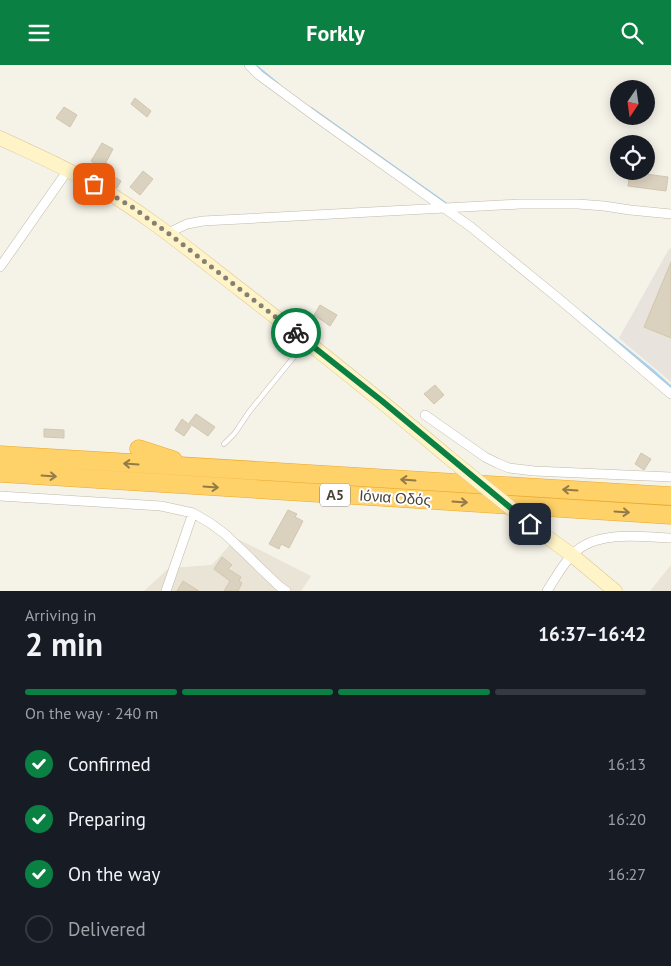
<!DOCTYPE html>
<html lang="en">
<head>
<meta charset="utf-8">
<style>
	body { margin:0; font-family:"PT Sans",sans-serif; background:#20242c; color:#f1f3f6; height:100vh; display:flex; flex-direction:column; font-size:19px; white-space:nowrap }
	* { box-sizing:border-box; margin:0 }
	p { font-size:16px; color:#9ea1a6 }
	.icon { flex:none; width:28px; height:28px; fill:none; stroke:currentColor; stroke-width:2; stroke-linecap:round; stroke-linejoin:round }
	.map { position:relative; height:526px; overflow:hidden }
	.details { display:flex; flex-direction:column; background:#171b24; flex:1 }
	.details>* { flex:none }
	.needle { width:32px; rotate:193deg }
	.controls { position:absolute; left:610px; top:15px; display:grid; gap:10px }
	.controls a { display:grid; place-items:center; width:45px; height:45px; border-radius:50%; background:#171b24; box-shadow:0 2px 12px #0003; font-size:25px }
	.pin { position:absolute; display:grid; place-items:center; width:42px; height:42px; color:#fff; margin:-21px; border-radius:10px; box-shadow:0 2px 8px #0006 }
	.courier { position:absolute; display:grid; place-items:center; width:50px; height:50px; margin:-25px; border:4px solid #0b8043; border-radius:50%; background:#fff; color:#222; box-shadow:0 1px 6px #0007 }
	.head em { font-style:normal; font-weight:600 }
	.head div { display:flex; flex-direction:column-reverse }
	.head { display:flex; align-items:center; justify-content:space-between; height:85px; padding:0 25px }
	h1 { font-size:32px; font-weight:600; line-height:38px }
	.bar { display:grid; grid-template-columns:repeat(4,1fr); gap:8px 5px; align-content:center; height:60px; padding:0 25px }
	.bar i { height:6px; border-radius:4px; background:#363941 }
	.bar .on { background:#0b8043 }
	.bar p { grid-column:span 4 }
	ol { padding:0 25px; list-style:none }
	li { display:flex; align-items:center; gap:15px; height:55px }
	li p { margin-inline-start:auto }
	li .icon { padding:5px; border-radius:50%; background:#0b8043; color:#fff; stroke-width:4 }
	li:last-child { color:#9ea1a6 }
	li i { width:28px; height:28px; border:2px solid #363941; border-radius:50% }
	header { display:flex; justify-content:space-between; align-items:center; height:65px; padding:0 25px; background:#0b8043; color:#fff; font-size:22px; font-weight:600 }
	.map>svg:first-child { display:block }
	.residential { fill:#eae4d6 }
	.industrial { fill:#e8e3dd }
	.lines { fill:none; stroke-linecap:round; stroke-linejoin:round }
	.stream { stroke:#a0d1f6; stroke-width:2.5 }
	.building { fill:#dbd1bf; stroke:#d3c6af }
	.service-casing { stroke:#c2baaa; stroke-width:5.5 }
	.minor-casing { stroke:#c2baaa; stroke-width:10 }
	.secondary-casing { stroke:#d9c894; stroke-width:15 }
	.motorway-casing { stroke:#eaa92d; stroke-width:19 }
	.service { stroke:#fff; stroke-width:4.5 }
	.minor { stroke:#fff; stroke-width:9 }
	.secondary { stroke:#fff3c8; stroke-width:14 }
	.motorway { stroke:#ffd169; stroke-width:18 }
	.secondary-bridge-casing { stroke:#d9c894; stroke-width:15; stroke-linecap:butt }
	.secondary-bridge { stroke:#fff3c8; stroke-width:14 }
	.oneway { stroke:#927b4a }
	.done { stroke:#858074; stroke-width:5; stroke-dasharray:0 9 }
	.route { stroke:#0b8043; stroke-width:6 }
	.labels { text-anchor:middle; stroke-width:4; stroke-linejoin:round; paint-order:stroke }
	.shield { fill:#fff; stroke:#807b72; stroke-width:1 }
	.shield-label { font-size:14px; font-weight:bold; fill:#494236 }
	.street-label { font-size:15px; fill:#494236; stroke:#fff }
</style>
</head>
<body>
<header><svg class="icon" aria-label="menu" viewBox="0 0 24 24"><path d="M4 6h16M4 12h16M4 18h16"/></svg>Forkly<svg class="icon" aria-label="search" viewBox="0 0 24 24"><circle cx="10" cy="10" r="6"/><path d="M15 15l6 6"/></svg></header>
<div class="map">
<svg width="671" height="526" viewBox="0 0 671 526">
	<rect width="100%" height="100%" fill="#f5f2e8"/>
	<path class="residential" d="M236,473L311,511L301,526H144L169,503L212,500Z
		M671,500V526H650Z"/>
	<path class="industrial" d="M671,183V317L619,273L669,184Z"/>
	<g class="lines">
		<path class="stream" d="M255,0L278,19
			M311,43L448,140
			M582,248L652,305L671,322"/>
	</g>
	<path class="building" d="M135,33L151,46L147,52L131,39Z
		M64,42L77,50L70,62L56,53Z
		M102,78L113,84L103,103L91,96Z
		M103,105L121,116L117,123L98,112Z
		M143,106L153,114L140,130L130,122Z
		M630,107L668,112L666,126L628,121Z
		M671,197V273L644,262Z
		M320,240L337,250L330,261L314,250Z
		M435,320L444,330L434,339L424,329Z
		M196,349L215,362L208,371L189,358Z
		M182,354L191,361L184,371L175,365Z
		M44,364L64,365V373L44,372Z
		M641,388L651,394L644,405L635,399Z
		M288,445L297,449L295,452L303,456L289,483L281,479L279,484L269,479Z
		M222,492L232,500L228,504L241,512L239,516L242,518L238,526H224L230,516L214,504Z
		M183,516L199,526H177Z"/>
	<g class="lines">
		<g class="service-casing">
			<path id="service" d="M224,379L235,368L249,347L306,277"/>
		</g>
		<g class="minor-casing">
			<path id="minor" d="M249,0L259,10L316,52L471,162L564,238L671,329
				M168,168L187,159L203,156L520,139H578L604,141L630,145L671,149
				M0,202L68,105
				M425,350L485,392L497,398L509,403L534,406L671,412
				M0,431L161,441L193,448L210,458L225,469L279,521L286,526
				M166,526L193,448
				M547,526C555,514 563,498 574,488C597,465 641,472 671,473"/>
		</g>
		<g class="secondary-casing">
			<path id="secondary" d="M0,73C32,88 65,102 95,120C148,150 194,189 242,226C312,280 381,335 448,392
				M544,470L572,490L615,526"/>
		</g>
		<g class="motorway-casing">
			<path id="motorway" d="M139,384L173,395
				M0,390L671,431
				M0,408L671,450"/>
		</g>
		<use href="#service" class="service"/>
		<use href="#minor" class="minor"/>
		<use href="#secondary" class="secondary"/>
		<use href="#motorway" class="motorway"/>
		<g class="secondary-bridge-casing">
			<path id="secondary-bridge" d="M448,392L544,470"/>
		</g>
		<use href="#secondary-bridge" class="secondary-bridge"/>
	</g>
	<defs><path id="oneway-shaft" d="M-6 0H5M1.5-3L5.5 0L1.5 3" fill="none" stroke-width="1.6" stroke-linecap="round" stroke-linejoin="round" transform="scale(1.25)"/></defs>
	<g class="oneway">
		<use href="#oneway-shaft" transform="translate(131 399) rotate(-176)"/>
		<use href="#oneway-shaft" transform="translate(49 411) rotate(4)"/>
		<use href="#oneway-shaft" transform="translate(408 415) rotate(-176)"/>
		<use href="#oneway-shaft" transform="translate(211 422) rotate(4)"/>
		<use href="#oneway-shaft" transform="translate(570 425) rotate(-176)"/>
		<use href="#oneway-shaft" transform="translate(460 437) rotate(4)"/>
		<use href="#oneway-shaft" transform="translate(622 447) rotate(4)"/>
	</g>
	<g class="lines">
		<path class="done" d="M94,119L132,142L168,168L296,268"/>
		<path class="route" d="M296,268L382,336L530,459"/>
	</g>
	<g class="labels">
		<rect class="shield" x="320" y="418.5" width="30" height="23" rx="4"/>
		<g class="shield-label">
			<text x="335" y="435">Α5</text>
		</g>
		<g class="street-label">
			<text transform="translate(395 433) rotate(4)" y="5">Ιόνια Οδός</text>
		</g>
	</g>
</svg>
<div class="controls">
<a><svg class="needle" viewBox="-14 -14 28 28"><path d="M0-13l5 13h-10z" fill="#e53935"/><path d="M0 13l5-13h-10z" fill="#9ea1a6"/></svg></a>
<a><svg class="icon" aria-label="locate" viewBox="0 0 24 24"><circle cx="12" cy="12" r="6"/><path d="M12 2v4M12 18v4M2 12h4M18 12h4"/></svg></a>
</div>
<div class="pin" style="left:94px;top:119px;background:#ea580c"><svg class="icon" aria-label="bag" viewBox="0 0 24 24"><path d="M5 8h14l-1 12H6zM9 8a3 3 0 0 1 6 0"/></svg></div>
<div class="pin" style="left:530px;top:459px;background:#1f2937"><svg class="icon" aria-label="home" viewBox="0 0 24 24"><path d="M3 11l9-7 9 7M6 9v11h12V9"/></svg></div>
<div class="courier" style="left:296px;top:268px"><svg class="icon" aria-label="bike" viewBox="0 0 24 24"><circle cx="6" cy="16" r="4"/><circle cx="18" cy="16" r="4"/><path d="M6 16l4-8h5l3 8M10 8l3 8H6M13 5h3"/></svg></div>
</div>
<section class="details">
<div class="head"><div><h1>2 min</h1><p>Arriving in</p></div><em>16:37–16:42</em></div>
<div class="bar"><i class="on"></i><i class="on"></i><i class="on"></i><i></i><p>On the way · 240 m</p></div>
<ol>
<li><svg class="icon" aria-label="check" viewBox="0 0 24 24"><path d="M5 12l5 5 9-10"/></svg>Confirmed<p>16:13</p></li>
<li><svg class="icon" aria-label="check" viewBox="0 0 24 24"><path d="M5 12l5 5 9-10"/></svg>Preparing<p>16:20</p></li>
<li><svg class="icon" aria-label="check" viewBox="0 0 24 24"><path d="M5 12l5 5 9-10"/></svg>On the way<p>16:27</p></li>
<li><i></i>Delivered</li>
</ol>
</section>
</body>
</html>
